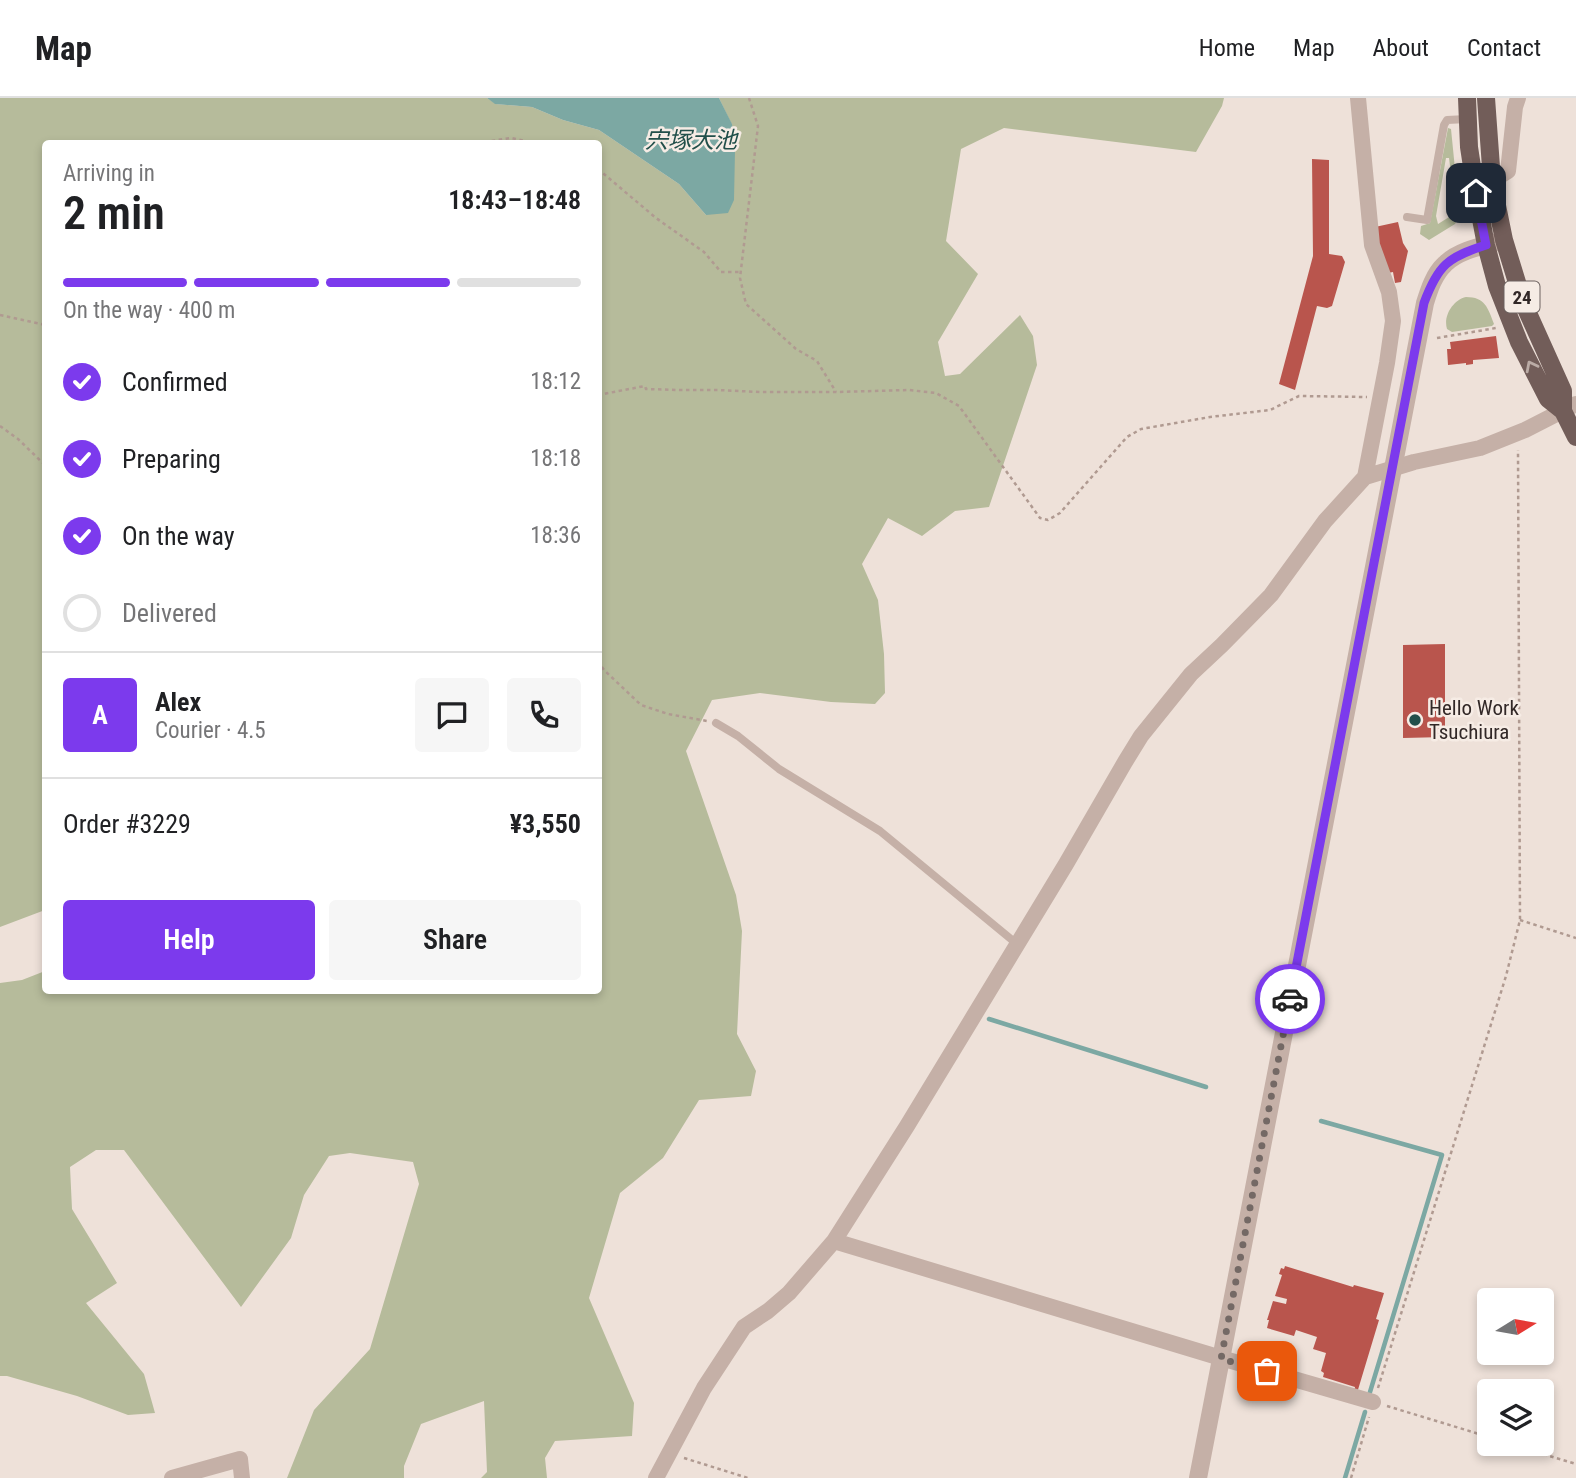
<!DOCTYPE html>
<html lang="en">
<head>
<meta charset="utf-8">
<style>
	body { margin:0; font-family:"Roboto Condensed","Noto Sans JP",sans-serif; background:#f6f6f6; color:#202124; height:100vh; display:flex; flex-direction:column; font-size:26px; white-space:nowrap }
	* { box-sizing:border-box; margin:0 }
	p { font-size:23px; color:#757577 }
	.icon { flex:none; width:38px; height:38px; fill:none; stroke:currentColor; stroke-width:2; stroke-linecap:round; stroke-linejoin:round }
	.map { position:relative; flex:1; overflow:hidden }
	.details { position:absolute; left:42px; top:42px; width:560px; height:854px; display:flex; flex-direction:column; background:#fff; border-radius:7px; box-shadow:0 4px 10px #0003 }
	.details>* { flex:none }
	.needle { width:46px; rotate:79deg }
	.fabs { position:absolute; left:1477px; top:1190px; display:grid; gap:14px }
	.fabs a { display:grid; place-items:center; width:77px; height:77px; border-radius:7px; background:#fff; box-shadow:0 4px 10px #0003; font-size:35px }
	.pin { position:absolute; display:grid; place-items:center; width:60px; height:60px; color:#fff; margin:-30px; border-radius:14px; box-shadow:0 4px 10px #0006 }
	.courier { position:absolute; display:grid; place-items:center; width:70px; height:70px; margin:-35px; border:5px solid #7c3aed; border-radius:50%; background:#fff; color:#222; box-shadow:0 2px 9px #0007 }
	.summary em { font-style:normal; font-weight:600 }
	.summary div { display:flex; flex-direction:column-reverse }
	.summary { display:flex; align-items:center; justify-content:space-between; height:119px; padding:0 21px }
	h1 { font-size:46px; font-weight:600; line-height:52px }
	.bar { display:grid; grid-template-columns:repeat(4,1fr); gap:10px 7px; align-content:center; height:84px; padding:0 21px }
	.bar i { height:9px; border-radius:5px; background:#e0e0e0 }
	.bar .current { background:#7c3aed }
	.bar p { grid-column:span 4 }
	.line { display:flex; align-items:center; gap:18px; padding:0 21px; border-top:2px solid #e0e0e0 }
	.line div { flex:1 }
	.round { display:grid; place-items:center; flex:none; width:74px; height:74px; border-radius:7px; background:#f6f6f6 }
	ol { padding:0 21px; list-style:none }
	li { display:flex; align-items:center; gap:21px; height:77px }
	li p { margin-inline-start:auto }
	li .icon { padding:7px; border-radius:50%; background:#7c3aed; color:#fff; stroke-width:4 }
	li:last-child { color:#757577 }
	li i { width:38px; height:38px; border:4px solid #e0e0e0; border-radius:50% }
	.primary-button { display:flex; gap:14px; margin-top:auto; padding:14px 21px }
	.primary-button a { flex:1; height:80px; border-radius:7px; background:#7c3aed; color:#fff; font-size:28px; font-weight:600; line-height:80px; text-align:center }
	.primary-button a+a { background:#f6f6f6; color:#202124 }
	header { display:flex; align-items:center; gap:42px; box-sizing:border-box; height:98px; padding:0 35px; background:#fff; border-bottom:2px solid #e0e0e0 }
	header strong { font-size:33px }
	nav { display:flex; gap:38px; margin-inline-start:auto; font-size:24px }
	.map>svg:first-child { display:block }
	.green { fill:#b6bb9b; fill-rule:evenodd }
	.water { fill:#7ca8a3 }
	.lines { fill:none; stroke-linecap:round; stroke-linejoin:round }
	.stream { stroke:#7ca8a3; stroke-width:4.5 }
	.building { fill:#b9554d }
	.path { stroke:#b09a91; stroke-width:2.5; stroke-dasharray:3.5 3.5; stroke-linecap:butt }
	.service { stroke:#c5b0a7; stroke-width:8 }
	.minor { stroke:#c5b0a7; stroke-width:16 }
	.tertiary { stroke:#c5b0a7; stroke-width:18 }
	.primary { stroke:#725d59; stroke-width:18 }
	.oneway { stroke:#bbaca6 }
	.done { stroke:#746965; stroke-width:7; stroke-dasharray:0 12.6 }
	.route { stroke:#7c3aed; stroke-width:9 }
	.poi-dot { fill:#214f4a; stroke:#f6ece5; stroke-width:2.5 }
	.labels { text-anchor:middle; stroke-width:5; stroke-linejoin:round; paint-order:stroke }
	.shield { fill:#f6ece5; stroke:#6d6360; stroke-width:2 }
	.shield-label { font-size:19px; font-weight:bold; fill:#322827 }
	.poi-label { font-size:21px; fill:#322827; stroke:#f6ece5; text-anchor:start }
	.water-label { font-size:23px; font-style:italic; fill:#214f4a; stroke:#f6ece5 }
</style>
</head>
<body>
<header>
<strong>Map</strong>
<nav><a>Home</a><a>Map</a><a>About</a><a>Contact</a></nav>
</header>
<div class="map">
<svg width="1576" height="1380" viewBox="0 0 1576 1380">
	<rect width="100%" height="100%" fill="#eee1d9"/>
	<path class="green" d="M0,0H487L496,6L532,9L563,22L599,32L679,86L706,117L732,27L719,0H1224L1222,8L1196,54L1004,30L961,51L946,143L978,176L938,244L945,278L960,276L1020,217L1033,238L1037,267L989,409L955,413L922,438L888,420L862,466L878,502L884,556L885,595L875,606L831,604L760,595L712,602L686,653L736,797L742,833L737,936L756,973L751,998L699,1002L663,1060L620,1095L589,1200L634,1305L632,1338L555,1343L545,1360L547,1380H481L487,1374L484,1303L421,1326L404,1368V1380H287L314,1312L370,1251L419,1086L413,1064L350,1055L329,1058L304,1097L291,1140L241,1209L124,1052H96L70,1069L72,1111L117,1185L86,1205L144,1276L155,1315L128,1317L77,1298L7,1278H0V885L22,882L45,873L46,892H598V46H46V500L44,503L46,507L45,812L0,829Z
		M1448,30L1451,31L1455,71L1462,113L1455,126L1429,142L1420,136L1421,128L1430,125ZM1446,60H1449L1455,107L1454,116L1438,126L1436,118Z
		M1466,199C1485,199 1488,210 1494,226L1492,228L1452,234L1447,231C1443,218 1453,202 1466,199Z"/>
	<path class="water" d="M487,0H719L732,26L735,53L734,102L728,115L706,117L679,86L599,32L563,22L532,9L495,6Z"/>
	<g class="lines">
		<path class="stream" d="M989,921L1206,989
			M1321,1023L1442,1057L1370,1294
			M1345,1380L1365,1314"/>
	</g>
	<path class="building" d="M1312,61L1329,62V156L1342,158L1345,164L1332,208L1327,210L1317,208L1295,292L1279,286L1313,158Z
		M1398,124L1403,145L1408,153L1401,184L1395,185L1393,174L1388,175L1382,164L1375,129Z
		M1496,238L1499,260L1473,262V266L1466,267V265L1448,267L1447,251H1451L1450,244Z
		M1445,546V639L1403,640V547Z
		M1285,1168L1353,1189L1354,1187L1384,1195L1376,1221L1379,1222L1357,1295L1354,1294L1355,1289L1323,1279L1324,1275L1321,1273L1326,1255L1313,1251L1317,1239L1296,1232L1294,1238L1267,1230L1269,1222H1267L1273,1203L1286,1206L1287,1201L1275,1198L1282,1177L1279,1176L1281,1170L1284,1171Z"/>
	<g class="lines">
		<path class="path" d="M749,0L758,28L740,180L746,206L796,251L817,263L836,294
			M471,46L511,40L539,46
			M598,71L656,120L704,154L721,174H741
			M0,217L46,227
			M1437,240L1496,230
			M598,297L645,288L646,291L679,292H718L760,294H836L909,292L936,295L959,308L1040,420L1048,422L1060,415L1127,339L1141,331L1210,319L1270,312L1299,298L1367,299
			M0,328L18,341L46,368
			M598,563L604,572L641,607L668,616L707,623
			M1520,822L1576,840
			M1378,1290L1506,878L1520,822L1518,352
			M1387,1308L1489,1339
			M1510,1346L1576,1366
			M684,1360L748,1380
			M1351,1380L1369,1319"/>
		<path class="service" d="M1407,119L1427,122L1444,27L1447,22L1467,21
			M716,625L738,638L779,671L880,733L1017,846"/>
		<path class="minor" d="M1358,0L1372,147L1389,194L1393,223L1387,265L1365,379
			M1492,83L1508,73L1515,9L1518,0
			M834,1143L1221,1260L1373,1304
			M172,1380L240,1361L242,1380
			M656,1380L704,1290L744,1229L768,1213L789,1195L834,1143L907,1028L972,921L1066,766L1125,664L1141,638L1191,576L1222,547L1271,497L1325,423L1365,379L1414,364L1480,350L1525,332L1576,306"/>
		<path class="tertiary" d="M1198,1380L1425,205C1429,192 1434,176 1445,166C1459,152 1483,148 1501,143"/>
		<path class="primary" d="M1467,0L1469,49L1476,95L1486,147L1497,188L1519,244L1548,301L1563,313L1576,339
			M1486,0L1492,83L1504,142L1523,204L1563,293V313"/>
	</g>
	<defs><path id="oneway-chevron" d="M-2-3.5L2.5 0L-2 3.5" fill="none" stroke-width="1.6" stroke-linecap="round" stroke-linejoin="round" transform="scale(1.75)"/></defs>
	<use class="oneway" href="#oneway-chevron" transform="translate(1531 268) rotate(-117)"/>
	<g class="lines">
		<path class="done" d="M1267,1273L1221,1261L1290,901"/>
		<path class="route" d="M1290,901L1424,205C1438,167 1448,159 1486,147L1476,95"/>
	</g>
	<circle class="poi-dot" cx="1415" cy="622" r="7"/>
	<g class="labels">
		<rect class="shield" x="1504.5" y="183.5" width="35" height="31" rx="5"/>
		<g class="shield-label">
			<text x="1522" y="206">24</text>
		</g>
		<g class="poi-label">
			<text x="1429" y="617">Hello Work<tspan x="1429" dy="24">Tsuchiura</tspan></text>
		</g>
		<g class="water-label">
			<text x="691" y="50">宍塚大池</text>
		</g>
	</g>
</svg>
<div class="fabs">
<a><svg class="needle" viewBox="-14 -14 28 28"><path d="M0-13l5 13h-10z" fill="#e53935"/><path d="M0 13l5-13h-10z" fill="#757577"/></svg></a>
<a><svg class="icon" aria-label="layers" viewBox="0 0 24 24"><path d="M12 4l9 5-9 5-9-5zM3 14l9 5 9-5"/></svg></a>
</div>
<div class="pin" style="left:1267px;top:1273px;background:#ea580c"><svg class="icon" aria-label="bag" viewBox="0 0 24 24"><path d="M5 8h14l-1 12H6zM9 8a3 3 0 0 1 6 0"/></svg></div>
<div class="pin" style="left:1476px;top:95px;background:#1f2937"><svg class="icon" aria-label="home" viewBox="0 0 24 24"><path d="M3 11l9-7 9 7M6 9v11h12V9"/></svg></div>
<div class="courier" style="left:1290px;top:901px"><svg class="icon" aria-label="car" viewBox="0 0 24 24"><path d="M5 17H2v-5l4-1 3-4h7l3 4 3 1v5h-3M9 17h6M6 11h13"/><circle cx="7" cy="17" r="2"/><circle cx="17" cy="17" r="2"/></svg></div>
<section class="details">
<div class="summary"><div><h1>2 min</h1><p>Arriving in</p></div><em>18:43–18:48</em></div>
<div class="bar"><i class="current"></i><i class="current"></i><i class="current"></i><i></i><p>On the way · 400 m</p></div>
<ol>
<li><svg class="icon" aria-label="check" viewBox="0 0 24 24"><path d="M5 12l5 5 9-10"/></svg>Confirmed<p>18:12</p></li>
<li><svg class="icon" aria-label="check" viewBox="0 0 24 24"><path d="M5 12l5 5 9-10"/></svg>Preparing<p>18:18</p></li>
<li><svg class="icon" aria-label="check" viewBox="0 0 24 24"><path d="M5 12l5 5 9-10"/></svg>On the way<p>18:36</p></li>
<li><i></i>Delivered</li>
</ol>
<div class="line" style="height:126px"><b class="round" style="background:#7c3aed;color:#fff">A</b><div><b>Alex</b><p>Courier · 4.5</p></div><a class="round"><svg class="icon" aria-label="chat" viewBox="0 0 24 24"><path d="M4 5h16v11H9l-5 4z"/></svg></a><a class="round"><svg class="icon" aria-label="phone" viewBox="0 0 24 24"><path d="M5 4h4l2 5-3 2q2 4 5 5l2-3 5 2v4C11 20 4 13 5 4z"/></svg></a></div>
<div class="line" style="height:91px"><div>Order #3229</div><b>¥3,550</b></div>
<div class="primary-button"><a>Help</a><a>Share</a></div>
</section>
</div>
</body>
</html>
